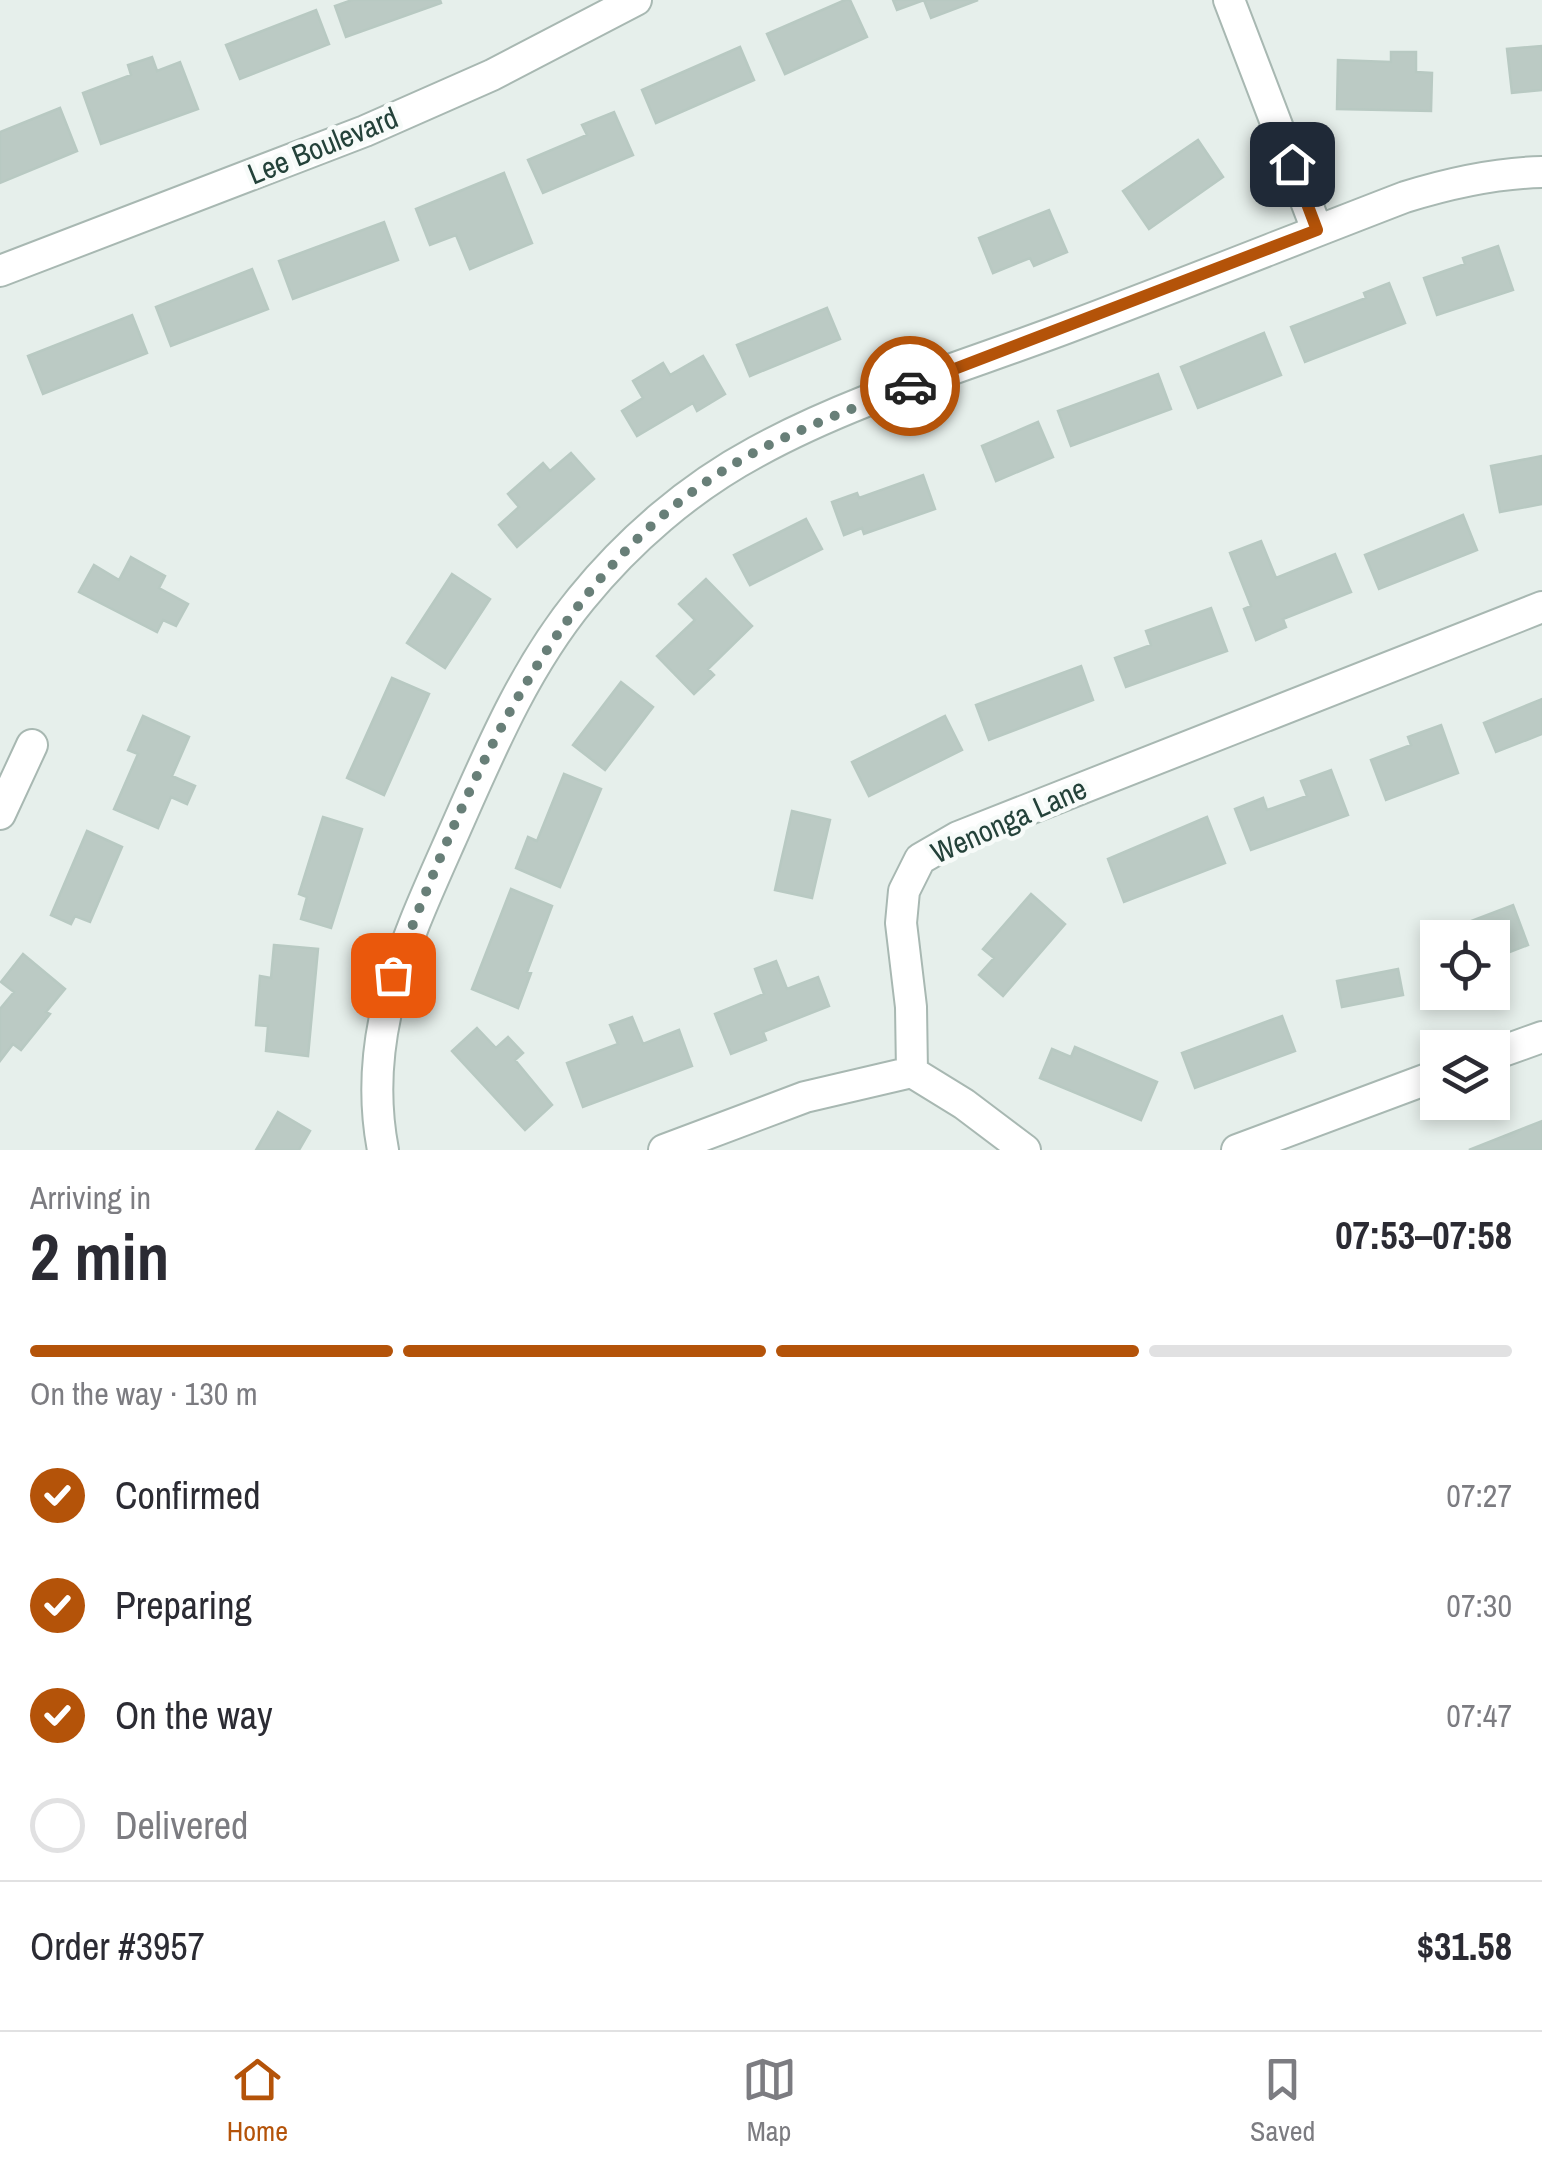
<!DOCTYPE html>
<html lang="en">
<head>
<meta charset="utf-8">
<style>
	body { margin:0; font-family:"Archivo Narrow",sans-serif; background:#f2f2f3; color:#2b2b33; height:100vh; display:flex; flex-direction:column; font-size:38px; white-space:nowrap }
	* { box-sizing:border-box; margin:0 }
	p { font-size:32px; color:#7c7c81 }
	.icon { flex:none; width:55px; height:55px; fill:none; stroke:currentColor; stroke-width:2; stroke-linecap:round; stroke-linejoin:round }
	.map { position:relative; height:1150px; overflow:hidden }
	.details { display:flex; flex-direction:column; background:#fff; flex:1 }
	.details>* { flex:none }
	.controls { position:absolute; left:1420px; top:920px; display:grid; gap:20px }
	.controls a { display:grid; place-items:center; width:90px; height:90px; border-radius:0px; background:#fff; box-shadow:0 5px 15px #0003; font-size:50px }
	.pin { position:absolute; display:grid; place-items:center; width:85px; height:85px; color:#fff; margin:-42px; border-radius:20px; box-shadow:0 5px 15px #0006 }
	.courier { position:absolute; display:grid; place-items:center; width:100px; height:100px; margin:-50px; border:8px solid #b45309; border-radius:50%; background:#fff; color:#222; box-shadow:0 2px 12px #0007 }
	.summary em { font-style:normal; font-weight:700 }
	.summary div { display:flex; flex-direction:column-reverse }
	.summary { display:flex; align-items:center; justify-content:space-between; height:170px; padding:0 30px }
	h1 { font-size:65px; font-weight:700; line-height:75px }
	.bar { display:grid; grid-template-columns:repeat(4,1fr); gap:15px 10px; align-content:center; height:120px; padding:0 30px }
	.bar i { height:12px; border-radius:8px; background:#e1e1e2 }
	.bar .current { background:#b45309 }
	.bar p { grid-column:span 4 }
	.line { display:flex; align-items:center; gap:25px; padding:0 30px; border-top:2px solid #e1e1e2 }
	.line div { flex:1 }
	ol { padding:0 30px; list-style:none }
	li { display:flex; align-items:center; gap:30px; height:110px }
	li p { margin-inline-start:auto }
	li .icon { padding:10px; border-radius:50%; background:#b45309; color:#fff; stroke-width:4 }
	li:last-child { color:#7c7c81 }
	li i { width:55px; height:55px; border:5px solid #e1e1e2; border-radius:50% }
	.tab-bar { display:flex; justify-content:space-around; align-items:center; height:140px; border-top:2px solid #e1e1e2; background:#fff; font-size:28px; color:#7c7c81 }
	.tab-bar a { display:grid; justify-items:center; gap:5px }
	.tab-bar .current { color:#b45309 }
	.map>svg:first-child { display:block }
	.building { fill:#bbcac4; stroke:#b8c9c2; stroke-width:2.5 }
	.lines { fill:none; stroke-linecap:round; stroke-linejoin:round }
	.minor-casing { stroke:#a8b8b2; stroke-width:34 }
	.tertiary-casing { stroke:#a8b8b2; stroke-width:34 }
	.minor { stroke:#fff; stroke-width:30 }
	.tertiary { stroke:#fff; stroke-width:30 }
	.done { stroke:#687f78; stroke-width:10; stroke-dasharray:0 18 }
	.route { stroke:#b45309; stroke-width:12 }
	.labels { text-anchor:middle; stroke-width:9; stroke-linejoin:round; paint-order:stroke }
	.street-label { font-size:30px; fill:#24423a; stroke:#f7fbf9 }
</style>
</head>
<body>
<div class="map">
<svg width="1542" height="1150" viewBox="0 0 1542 1150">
	<rect width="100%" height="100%" fill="#e6efeb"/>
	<path class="building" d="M352,0H440L441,3L346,37L335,6Z
		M845,0H850L867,37L785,74L767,34Z
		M893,0H978L931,18L924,0L897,10Z
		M316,10L329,44L240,79L226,45Z
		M1542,46V90L1512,93L1507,49Z
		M740,47L754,80L656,123L642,90Z
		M1391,52H1416V72L1432,73L1431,111L1337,109L1338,60L1391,62Z
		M152,57L157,71L180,62L198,109L101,144L83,93L131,75L128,65Z
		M60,108L77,151L0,183V132Z
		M614,112L633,155L543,193L528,160L587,135L582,125Z
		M1198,140L1223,177L1149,229L1123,191Z
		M504,173L532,243L470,269L456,235L430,245L416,209Z
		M1049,210L1067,252L1034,266L1030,258L993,273L979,238Z
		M384,222L398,260L293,299L279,261Z
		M1498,246L1513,290L1437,315L1424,278L1465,264L1463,258Z
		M252,269L268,309L171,346L156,307Z
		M1389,283L1405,323L1305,362L1291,327L1366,298L1364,293Z
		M827,308L840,339L750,376L737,345Z
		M132,315L147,353L43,394L28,356Z
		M1264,333L1281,375L1198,408L1181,367Z
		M703,356L725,394L697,411L693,403L637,436L622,411L643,398L633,381L663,363L670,375Z
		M1158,374L1171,409L1071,446L1058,411Z
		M1038,422L1053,457L996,481L982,446Z
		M571,453L594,479L517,547L499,525L519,507L508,494L543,463L550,471Z
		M1542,456V504L1500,512L1491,466Z
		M923,475L935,509L864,534L862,528L844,535L832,502L857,493L859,498Z
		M1463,515L1477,550L1379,589L1365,555Z
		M806,519L822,549L750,585L734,555Z
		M1261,541L1276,578L1335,554L1351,592L1283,619L1286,627L1256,640L1244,609L1251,606L1230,553Z
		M131,557L165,576L159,588L188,604L176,626L163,620L157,632L79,592L94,565L119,580Z
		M452,574L490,599L445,668L407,643Z
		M706,579L752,626L708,669L714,675L694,694L657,656L695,620L679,604Z
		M1211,608L1227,651L1126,687L1115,658L1151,645L1146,631Z
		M1081,666L1093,700L989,740L976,705Z
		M392,678L429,694L384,795L347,778Z
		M621,682L653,707L605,770L573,745Z
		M1542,699V734L1496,752L1484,723Z
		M143,716L189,737L172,776L195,786L187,804L171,797L158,828L114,809L138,754L128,750Z
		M945,716L962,750L869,796L852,762Z
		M1441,725L1458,773L1386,800L1371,760L1411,745L1408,737Z
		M1331,770L1348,815L1251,850L1235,809L1263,798L1267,810L1307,796L1301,781Z
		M564,774L601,789L560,887L516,868L528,837L537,841Z
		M792,811L830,820L812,898L775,890Z
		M323,817L362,829L331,928L301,919L307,897L299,894Z
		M1207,817L1225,863L1124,902L1108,859Z
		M87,831L122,847L90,922L75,916L71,924L51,915Z
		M511,889L552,906L527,972L531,973L518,1008L472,989Z
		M1031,894L1065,924L1003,996L979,975L994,958L983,949Z
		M1513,905L1528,945L1492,959V938H1445L1456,934L1453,928Z
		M274,945L318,949L308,1056L266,1051L268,1026L256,1025L260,976L271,978Z
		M23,954L65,989L46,1012L50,1014L21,1050L13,1044L0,1061V1009L14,992L1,982Z
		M776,961L787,989L818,977L829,1006L763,1032L766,1040L731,1054L715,1014L764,994L755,969Z
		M1398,969L1403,995L1342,1007L1337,981Z
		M1282,1016L1295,1051L1195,1088L1182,1053Z
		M632,1017L643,1044L679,1030L692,1066L583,1107L567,1063L618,1044L610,1025Z
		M477,1028L496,1048L508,1037L523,1053L515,1060L552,1105L525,1130L452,1051Z
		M1075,1047L1157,1082L1141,1120L1040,1078L1052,1049L1071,1057Z
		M278,1112L310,1131L299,1150H256Z
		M1542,1121V1150H1469Z"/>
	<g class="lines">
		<g class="minor-casing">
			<path id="minor" d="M1229,0L1317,230
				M0,814L32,745
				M1492,1055L1542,1037
				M912,1072L911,1007L901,923L904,891L920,859L958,837L1542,607
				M912,1072L964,1104L1025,1150
				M383,1150C361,1036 405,942 450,841C487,758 522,671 581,599C628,541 689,488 756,452C852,399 966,366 1069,327C1181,285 1293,240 1405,197C1450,183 1494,173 1542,172
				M664,1150L805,1097L912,1072
				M1237,1150L1438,1075"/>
		</g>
		<g class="tertiary-casing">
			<path id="tertiary" d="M0,271L365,131L492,75L636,0"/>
		</g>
		<use href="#minor" class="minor"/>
		<use href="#tertiary" class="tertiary"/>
	</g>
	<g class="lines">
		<path class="done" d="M393,975C471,776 557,557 757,451C806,426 859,406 910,386"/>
		<path class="route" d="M910,386L1317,230L1292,164"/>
	</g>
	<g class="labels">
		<g class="street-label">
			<text transform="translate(323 146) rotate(-22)" y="10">Lee Boulevard</text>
			<text transform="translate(1009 821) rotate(-24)" y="10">Wenonga Lane</text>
		</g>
	</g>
</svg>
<div class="controls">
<a><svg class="icon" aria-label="locate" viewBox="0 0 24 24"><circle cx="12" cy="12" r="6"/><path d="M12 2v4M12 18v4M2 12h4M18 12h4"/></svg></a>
<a><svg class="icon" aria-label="layers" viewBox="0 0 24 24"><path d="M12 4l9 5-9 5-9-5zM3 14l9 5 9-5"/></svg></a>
</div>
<div class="pin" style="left:393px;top:975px;background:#ea580c"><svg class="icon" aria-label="bag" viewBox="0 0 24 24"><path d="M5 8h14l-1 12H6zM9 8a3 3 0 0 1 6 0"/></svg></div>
<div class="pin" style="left:1292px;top:164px;background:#1f2937"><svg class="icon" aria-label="home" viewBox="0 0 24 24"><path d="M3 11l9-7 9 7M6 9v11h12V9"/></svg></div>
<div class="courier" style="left:910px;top:386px"><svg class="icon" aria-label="car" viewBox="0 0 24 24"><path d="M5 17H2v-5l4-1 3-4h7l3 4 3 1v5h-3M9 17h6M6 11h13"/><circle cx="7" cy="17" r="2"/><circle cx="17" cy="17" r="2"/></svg></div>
</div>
<section class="details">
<div class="summary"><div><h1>2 min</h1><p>Arriving in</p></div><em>07:53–07:58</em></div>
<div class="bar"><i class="current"></i><i class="current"></i><i class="current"></i><i></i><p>On the way · 130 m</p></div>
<ol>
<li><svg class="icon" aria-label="check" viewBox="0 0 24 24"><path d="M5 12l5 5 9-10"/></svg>Confirmed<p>07:27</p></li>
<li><svg class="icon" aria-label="check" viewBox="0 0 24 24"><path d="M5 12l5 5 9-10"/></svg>Preparing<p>07:30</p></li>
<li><svg class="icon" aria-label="check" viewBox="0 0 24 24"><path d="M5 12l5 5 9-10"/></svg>On the way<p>07:47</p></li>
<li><i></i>Delivered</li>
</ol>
<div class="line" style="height:130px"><div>Order #3957</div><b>$31.58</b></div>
</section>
<nav class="tab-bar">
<a class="current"><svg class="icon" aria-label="home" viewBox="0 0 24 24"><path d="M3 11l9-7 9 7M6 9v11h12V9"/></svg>Home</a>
<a><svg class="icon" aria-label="map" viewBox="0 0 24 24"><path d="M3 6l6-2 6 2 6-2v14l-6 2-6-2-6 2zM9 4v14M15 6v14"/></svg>Map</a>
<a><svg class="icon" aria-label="saved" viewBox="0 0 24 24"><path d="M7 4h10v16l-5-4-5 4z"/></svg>Saved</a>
</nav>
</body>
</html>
